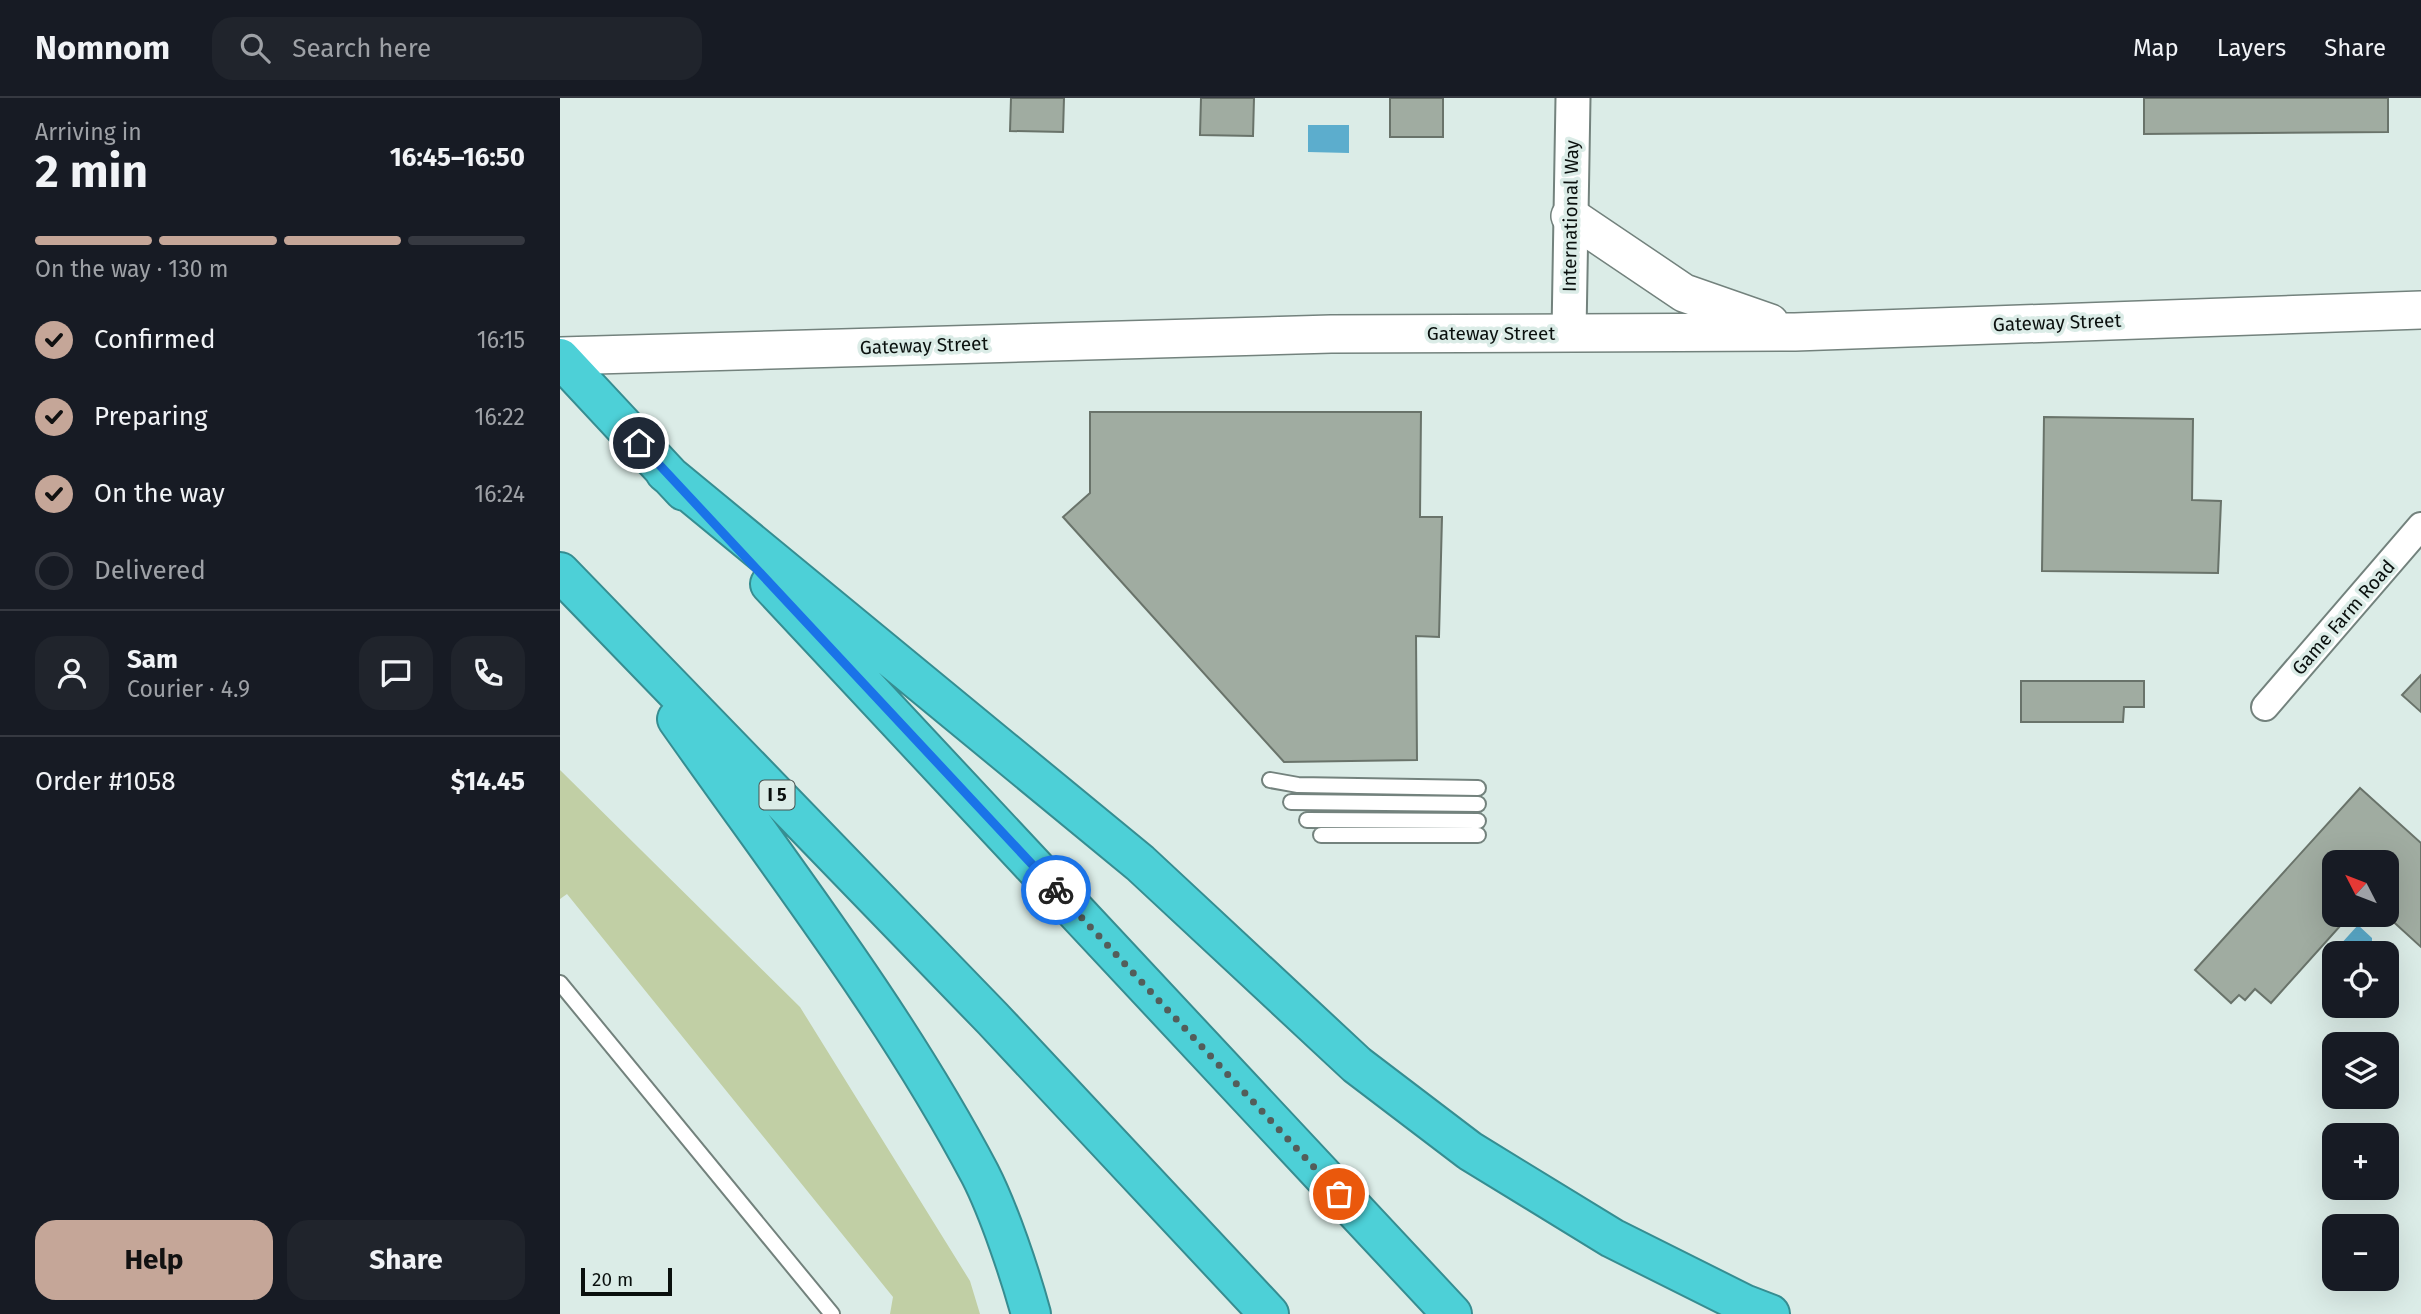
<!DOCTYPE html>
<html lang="en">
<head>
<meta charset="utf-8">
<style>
	body { margin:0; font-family:"Fira Sans",sans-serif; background:#20242c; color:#f1f3f6; height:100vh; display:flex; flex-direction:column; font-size:26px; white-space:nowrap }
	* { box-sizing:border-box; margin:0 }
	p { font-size:23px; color:#9ea1a6 }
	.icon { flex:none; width:38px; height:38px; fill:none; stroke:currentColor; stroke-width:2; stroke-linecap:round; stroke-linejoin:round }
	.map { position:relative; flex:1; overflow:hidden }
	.sheet { display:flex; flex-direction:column; background:#171b24; width:560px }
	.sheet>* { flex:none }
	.needle { width:46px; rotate:312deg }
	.buttons { position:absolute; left:1762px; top:752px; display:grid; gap:14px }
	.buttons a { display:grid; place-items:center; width:77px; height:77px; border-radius:14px; background:#171b24; box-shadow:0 7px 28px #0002; font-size:35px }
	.scale { position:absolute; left:21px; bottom:18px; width:91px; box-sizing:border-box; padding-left:7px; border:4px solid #0a100e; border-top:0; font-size:19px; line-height:24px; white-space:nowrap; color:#0a100e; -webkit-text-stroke:5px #dbece7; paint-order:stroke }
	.pin { position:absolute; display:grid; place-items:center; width:60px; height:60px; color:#fff; margin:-30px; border:4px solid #fff; border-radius:50%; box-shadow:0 2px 7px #0007 }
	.courier { position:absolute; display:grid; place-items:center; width:70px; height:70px; margin:-35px; border:5px solid #1a73e8; border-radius:50%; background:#fff; color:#222; box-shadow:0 2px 9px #0007 }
	.overview em { font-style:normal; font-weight:700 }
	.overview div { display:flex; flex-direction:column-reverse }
	.overview { display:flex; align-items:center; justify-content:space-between; height:119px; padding:0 35px }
	h1 { font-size:46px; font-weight:700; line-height:52px }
	.bar { display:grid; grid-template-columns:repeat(4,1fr); gap:10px 7px; align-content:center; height:84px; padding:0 35px }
	.bar i { height:9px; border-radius:5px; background:#363941 }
	.bar .current { background:#c5a698 }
	.bar p { grid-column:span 4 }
	.line { display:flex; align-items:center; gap:18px; padding:0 35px; border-top:2px solid #363941 }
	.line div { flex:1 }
	.round { display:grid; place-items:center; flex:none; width:74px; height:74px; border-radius:21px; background:#20242c }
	ol { padding:0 35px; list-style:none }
	li { display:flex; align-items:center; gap:21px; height:77px }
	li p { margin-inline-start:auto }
	li .icon { padding:7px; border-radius:50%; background:#c5a698; color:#111; stroke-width:4 }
	li:last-child { color:#9ea1a6 }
	li i { width:38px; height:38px; border:4px solid #363941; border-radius:50% }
	.action { display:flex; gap:14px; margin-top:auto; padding:14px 35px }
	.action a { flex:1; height:80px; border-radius:21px; background:#c5a698; color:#111; font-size:28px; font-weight:700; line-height:80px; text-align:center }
	.action a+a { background:#20242c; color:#f1f3f6 }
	header { display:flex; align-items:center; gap:42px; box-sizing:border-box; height:98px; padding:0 35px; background:#171b24; border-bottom:2px solid #363941 }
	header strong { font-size:33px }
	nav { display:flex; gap:38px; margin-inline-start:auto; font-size:24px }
	.search { width:490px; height:63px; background:#20242c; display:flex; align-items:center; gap:18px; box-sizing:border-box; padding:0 24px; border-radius:21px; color:#9ea1a6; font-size:26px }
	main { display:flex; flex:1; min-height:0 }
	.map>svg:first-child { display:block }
	.green { fill:#c1cfa5 }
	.water { fill:#5cadcd }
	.building { fill:#a0aca1; stroke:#69736a; stroke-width:2 }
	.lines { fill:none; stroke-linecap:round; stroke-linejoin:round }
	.service-casing { stroke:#73827d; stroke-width:18 }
	.minor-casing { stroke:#73827d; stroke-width:30 }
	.tertiary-casing { stroke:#73827d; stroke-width:37 }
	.secondary-casing { stroke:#73827d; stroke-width:40 }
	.motorway-casing { stroke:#368d91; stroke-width:42 }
	.service { stroke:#fff; stroke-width:14 }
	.minor { stroke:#fff; stroke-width:26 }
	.tertiary { stroke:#fff; stroke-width:33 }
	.secondary { stroke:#fff; stroke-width:37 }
	.motorway { stroke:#4dd0d7; stroke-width:38 }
	.done { stroke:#535d5a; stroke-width:7; stroke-dasharray:0 12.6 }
	.route { stroke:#1a73e8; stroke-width:9 }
	.labels { text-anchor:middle; stroke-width:7; stroke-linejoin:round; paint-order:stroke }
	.shield { fill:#dbece7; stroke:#49524f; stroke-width:2 }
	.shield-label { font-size:18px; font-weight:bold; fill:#0a100e }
	.street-label { font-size:19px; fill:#0a100e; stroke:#dbece7 }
</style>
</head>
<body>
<header>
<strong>Nomnom</strong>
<div class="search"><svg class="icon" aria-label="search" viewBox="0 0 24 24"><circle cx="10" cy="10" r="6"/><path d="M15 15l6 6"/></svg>Search here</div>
<nav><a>Map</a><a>Layers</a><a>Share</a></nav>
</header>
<main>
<section class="sheet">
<div class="overview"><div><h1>2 min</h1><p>Arriving in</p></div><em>16:45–16:50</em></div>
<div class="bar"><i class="current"></i><i class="current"></i><i class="current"></i><i></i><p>On the way · 130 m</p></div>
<ol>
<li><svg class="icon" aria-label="check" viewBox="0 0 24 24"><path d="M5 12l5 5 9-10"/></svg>Confirmed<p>16:15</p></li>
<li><svg class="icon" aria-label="check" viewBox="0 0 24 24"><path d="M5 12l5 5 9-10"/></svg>Preparing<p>16:22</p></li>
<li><svg class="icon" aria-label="check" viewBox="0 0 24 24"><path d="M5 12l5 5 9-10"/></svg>On the way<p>16:24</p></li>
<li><i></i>Delivered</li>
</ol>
<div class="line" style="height:126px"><a class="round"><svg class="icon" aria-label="person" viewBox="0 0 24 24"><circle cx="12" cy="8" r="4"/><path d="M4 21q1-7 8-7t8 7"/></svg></a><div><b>Sam</b><p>Courier · 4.9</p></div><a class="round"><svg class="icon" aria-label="chat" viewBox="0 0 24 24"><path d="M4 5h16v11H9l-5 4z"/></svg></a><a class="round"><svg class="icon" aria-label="phone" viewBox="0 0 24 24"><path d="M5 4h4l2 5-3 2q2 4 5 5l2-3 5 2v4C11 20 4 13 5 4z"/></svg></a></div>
<div class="line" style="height:91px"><div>Order #1058</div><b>$14.45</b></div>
<div class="action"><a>Help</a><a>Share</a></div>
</section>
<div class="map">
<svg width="1861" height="1216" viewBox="0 0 1861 1216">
	<rect width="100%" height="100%" fill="#dbece7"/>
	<path class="green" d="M0,672L240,909L410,1183L420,1216H330L333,1199L7,796L0,801Z"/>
	<path class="water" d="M748,27H789V55L748,54Z
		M1798,827L1812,840V851L1816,856H1788L1779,848Z"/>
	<path class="building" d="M451,0H504L503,34L450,33Z
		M641,0H694L693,38L640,37Z
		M830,0H883V39H830Z
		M1584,0H1828V34L1584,36Z
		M530,314H861L860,419H882L879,539L856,538L857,662L724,664L503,419L530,395Z
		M1484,319L1633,321L1632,402L1661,403L1658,475L1482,473Z
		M1861,577V614L1842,597Z
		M1461,583H1584V609H1564L1563,624H1461Z
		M1800,690L1861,745V849L1826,817L1827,765H1774V817H1790L1711,905L1695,891L1685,902L1679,897L1671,905L1635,872Z"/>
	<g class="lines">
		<g class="service-casing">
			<path id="service" d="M710,682L738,687L918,690
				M731,704L918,706
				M747,722L918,723
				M761,737H918
				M0,885L272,1216"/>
		</g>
		<g class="minor-casing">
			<path id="minor" d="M1705,609L1861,428"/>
		</g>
		<g class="tertiary-casing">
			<path id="tertiary" d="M1009,235L1013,0"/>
		</g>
		<g class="secondary-casing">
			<path id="secondary" d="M1010,118L1124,195L1210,225
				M0,258L771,236L1235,234L1861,212"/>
		</g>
		<g class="motorway-casing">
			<path id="motorway" d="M0,260L124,393
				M105,374L580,765L797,967L910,1053L1052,1140L1184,1206L1210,1216
				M0,474L433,921L709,1216
				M210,486L892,1216
				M117,621C221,769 335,915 420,1076C439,1113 460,1176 471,1216"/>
		</g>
		<use href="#service" class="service"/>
		<use href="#minor" class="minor"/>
		<use href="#tertiary" class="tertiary"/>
		<use href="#secondary" class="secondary"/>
		<use href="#motorway" class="motorway"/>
	</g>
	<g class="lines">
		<path class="done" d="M496,792L779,1096"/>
		<path class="route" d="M79,345L496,792"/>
	</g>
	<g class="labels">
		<rect class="shield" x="199.5" y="682.5" width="35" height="29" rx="5"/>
		<g class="shield-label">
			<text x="217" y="703">I 5</text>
		</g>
		<g class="street-label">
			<text transform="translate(1010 118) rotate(-89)" y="7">International Way</text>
			<text transform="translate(1497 224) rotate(-2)" y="7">Gateway Street</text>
			<text x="931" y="242">Gateway Street</text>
			<text transform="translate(364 247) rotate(-2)" y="7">Gateway Street</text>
			<text transform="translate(1783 519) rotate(-49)" y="7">Game Farm Road</text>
		</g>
	</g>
</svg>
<div class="buttons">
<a><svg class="needle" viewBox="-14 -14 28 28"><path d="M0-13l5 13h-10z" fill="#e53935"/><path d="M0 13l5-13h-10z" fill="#9ea1a6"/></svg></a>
<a><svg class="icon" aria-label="locate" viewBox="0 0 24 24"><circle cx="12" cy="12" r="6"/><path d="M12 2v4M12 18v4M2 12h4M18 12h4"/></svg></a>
<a><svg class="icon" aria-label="layers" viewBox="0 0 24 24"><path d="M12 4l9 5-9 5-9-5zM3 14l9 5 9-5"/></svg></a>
<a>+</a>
<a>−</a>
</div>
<div class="scale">20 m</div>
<div class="pin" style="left:779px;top:1096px;background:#ea580c"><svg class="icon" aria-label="bag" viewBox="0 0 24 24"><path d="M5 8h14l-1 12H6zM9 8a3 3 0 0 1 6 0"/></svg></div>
<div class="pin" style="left:79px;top:345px;background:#1f2937"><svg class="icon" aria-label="home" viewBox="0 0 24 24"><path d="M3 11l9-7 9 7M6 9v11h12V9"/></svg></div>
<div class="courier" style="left:496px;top:792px"><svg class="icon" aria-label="bike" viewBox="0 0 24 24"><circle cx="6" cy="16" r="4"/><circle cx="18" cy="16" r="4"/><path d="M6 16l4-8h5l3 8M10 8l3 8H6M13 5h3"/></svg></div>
</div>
</main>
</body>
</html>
